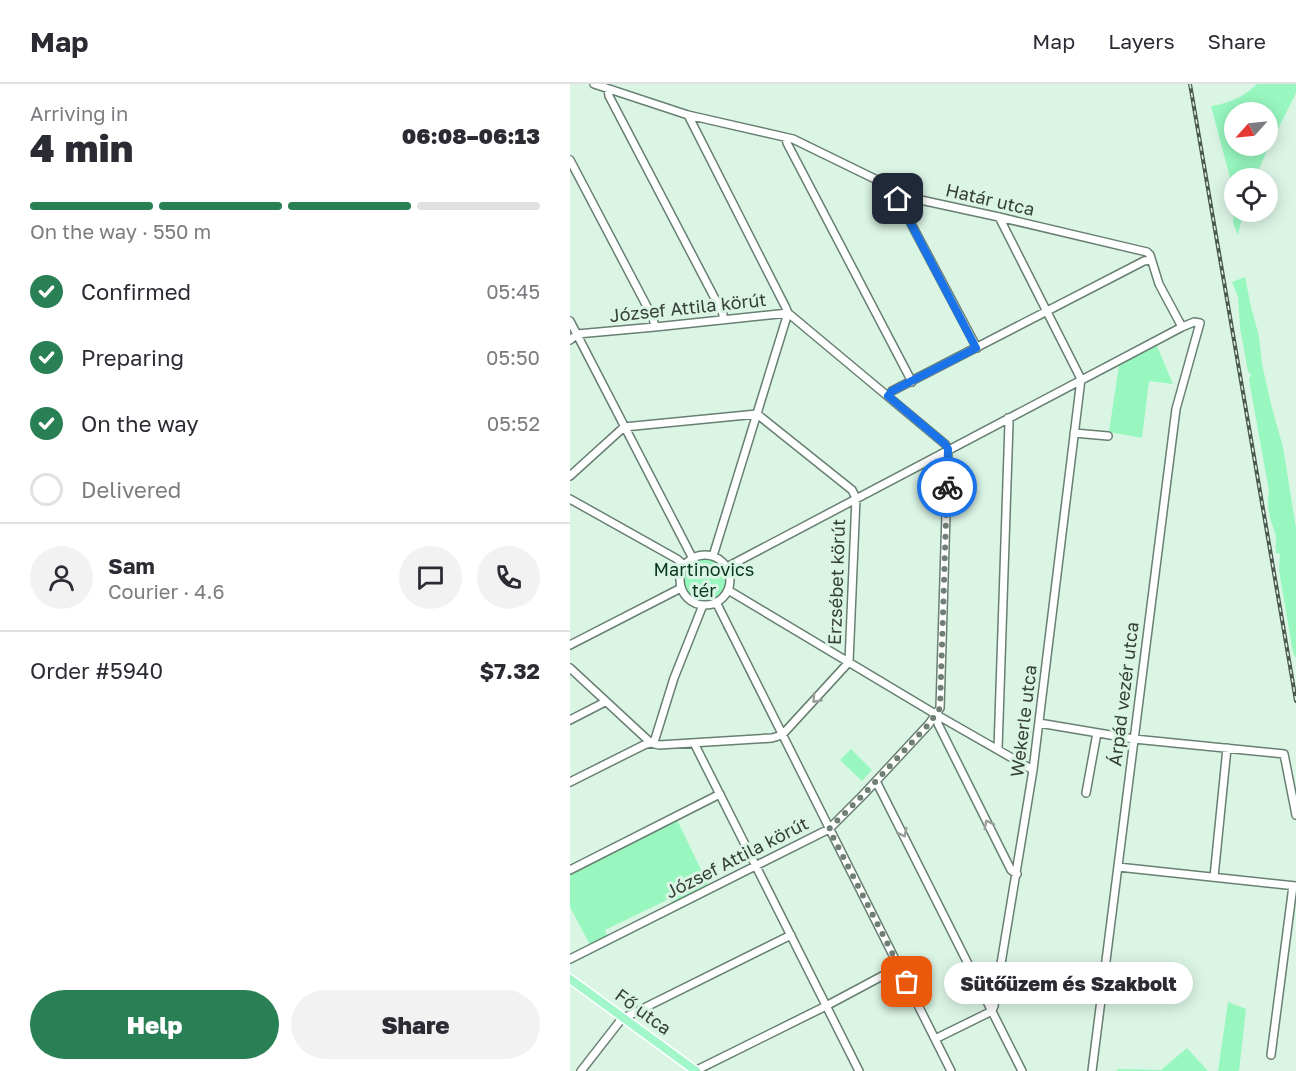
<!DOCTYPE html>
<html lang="en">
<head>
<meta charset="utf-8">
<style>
	body { margin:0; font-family:"Golos Text",sans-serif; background:#f2f2f3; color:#2b2b33; height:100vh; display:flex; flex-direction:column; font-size:22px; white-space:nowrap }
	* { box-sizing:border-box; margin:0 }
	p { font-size:20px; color:#7c7c81 }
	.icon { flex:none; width:33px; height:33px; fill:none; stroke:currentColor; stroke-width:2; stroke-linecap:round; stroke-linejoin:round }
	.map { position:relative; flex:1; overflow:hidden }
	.details { display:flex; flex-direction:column; background:#fff; width:570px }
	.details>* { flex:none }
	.needle { width:39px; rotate:243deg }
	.fabs { position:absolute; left:654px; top:18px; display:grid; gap:12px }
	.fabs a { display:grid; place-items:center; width:54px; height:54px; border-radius:50%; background:#fff; box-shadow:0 3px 15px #0003; font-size:30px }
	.pin { position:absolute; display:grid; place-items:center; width:51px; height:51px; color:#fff; margin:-26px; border-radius:12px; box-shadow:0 3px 9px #0006 }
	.courier { position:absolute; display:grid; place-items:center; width:60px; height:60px; margin:-30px; border:4px solid #1a73e8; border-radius:50%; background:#fff; color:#222; box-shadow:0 2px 8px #0007 }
	.bubble { position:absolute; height:42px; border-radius:21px; background:#fff; box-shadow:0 3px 15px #0003; font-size:20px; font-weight:800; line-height:42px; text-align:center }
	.overview em { font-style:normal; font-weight:800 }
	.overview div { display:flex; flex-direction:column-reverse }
	.overview { display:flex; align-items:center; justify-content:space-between; height:102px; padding:0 30px }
	h1 { font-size:39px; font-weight:800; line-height:45px }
	.bar { display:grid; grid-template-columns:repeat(4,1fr); gap:9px 6px; align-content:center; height:72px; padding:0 30px }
	.bar i { height:8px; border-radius:4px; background:#e1e1e2 }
	.bar .active { background:#288054 }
	.bar p { grid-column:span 4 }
	.line { display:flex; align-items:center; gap:15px; padding:0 30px; border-top:2px solid #e1e1e2 }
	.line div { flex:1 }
	.round { display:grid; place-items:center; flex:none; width:63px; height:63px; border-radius:32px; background:#f2f2f3 }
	ol { padding:0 30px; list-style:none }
	li { display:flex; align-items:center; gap:18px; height:66px }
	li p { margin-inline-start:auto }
	li .icon { padding:6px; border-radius:50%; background:#288054; color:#fff; stroke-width:4 }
	li:last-child { color:#7c7c81 }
	li i { width:33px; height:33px; border:3px solid #e1e1e2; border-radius:50% }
	.action { display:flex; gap:12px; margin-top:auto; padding:12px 30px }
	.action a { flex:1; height:69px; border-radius:36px; background:#288054; color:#fff; font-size:24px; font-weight:800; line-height:69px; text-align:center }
	.action a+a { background:#f2f2f3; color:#2b2b33 }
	header { display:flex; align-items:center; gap:36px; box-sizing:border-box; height:84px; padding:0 30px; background:#fff; border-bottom:2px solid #e1e1e2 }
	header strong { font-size:28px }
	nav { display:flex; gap:33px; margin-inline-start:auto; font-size:21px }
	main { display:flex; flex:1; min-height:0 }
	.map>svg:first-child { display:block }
	.green { fill:#97f7bf; fill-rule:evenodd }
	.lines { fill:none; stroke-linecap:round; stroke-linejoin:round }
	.stream { stroke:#509e73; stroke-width:1.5 }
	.minor-casing { stroke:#687f71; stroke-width:10 }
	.major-casing { stroke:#fff; stroke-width:11 }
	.minor { stroke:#fff; stroke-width:7 }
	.major { stroke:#a1f7ca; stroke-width:8 }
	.rail-casing { stroke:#4c584f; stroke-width:4 }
	.rail { stroke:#dbf5e5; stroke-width:1.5; stroke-dasharray:4.5; stroke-linecap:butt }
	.oneway { stroke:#9a9f9c }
	.done { stroke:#6f7f75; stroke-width:6; stroke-dasharray:0 10.8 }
	.route { stroke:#1a73e8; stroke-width:8 }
	.labels { text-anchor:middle; stroke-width:6; stroke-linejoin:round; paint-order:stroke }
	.street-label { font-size:18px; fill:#353f38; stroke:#dbf5e5 }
	.park-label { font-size:18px; fill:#093821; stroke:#dbf5e5 }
</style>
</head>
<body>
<header>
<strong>Map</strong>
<nav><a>Map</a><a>Layers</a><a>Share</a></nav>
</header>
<main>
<section class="details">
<div class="overview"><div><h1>4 min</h1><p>Arriving in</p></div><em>06:08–06:13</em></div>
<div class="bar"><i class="active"></i><i class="active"></i><i class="active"></i><i></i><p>On the way · 550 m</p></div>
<ol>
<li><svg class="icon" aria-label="check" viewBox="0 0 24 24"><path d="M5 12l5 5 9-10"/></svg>Confirmed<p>05:45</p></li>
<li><svg class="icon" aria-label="check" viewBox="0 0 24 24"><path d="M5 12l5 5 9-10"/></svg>Preparing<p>05:50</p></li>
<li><svg class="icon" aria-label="check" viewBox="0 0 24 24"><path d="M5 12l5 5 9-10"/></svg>On the way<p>05:52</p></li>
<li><i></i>Delivered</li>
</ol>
<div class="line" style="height:108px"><a class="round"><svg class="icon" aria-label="person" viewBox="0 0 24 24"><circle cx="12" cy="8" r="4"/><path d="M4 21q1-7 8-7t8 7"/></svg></a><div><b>Sam</b><p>Courier · 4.6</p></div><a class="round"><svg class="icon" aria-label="chat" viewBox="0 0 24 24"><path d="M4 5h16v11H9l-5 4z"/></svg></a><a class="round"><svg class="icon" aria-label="phone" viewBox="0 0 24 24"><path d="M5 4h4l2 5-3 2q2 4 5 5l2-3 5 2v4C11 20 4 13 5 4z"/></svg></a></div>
<div class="line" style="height:78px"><div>Order #5940</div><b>$7.32</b></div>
<div class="action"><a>Help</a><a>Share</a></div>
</section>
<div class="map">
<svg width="726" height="987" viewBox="0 0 726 987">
	<rect width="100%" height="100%" fill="#dbf5e5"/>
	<path class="green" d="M687,0H726V9L696,69L685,94H664V128H673L668,151L663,139L664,120L663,105L641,22C659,19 674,13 687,0ZM664,28H698V62H664Z
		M675,193L681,223L689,252L692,280L702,324L713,363L726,444V574L723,569L709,486L710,470L706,469C705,463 707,455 705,449C700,435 696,422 699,407L679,296L681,290L678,288L670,244L668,213L662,198Z
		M587,262L603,300L579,297L572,354L539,348L549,281Z
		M111 496a23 23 0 1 1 46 0a23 23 0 1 1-46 0Z
		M281,665L302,686L292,697L270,676Z
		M107,736L138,800L102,819L99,815L35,846L37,852L20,861L0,823V790Z
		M658,918L676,925L669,987H648Z
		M617,964L638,987H547V985L591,986Z"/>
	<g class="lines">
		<path class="stream" d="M154,544L156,547
			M164,562L174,581
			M177,589L180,595
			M183,601L187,608
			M188,610L192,618
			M193,621L208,649
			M211,656L215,663
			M216,665L219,672
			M221,675L225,683"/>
		<g class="minor-casing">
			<path id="minor" d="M24,0L118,31L223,55L346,115L429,133L577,168L580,171L589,200L612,243
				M38,5L39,12L153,230V236
				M118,31L216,224L218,229L143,472
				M216,54L217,59L342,298
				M0,76L83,234L85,243
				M327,106L328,115L407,264
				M0,237L122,473
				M0,256L7,250L85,243L218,229L375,360L378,365L370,624L359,640L293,711L259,745L0,875
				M318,312L322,307L574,177L581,176
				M504,349L538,352
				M0,392L54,343L187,330L282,406L286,414L279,578L212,651L202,654L89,661L81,659L0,584
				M0,415L107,475L114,481
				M110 496a25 25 0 1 1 50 0a25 25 0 1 1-50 0Z
				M157,483L612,243L624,238L630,239L606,325L522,987
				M158,506L367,631L463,686
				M146,518L381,987
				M0,561L111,504
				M367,631L368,640L441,786L447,790
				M0,636L35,618
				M469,639L564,655L714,670L726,731
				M124,659L289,987
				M428,665L439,339L438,334
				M306,697L452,987
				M0,698L74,661L81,659L85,655L104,594L133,521
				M516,709L527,649
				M548,783L726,802
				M0,786L150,710
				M644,793L657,664
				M422,927L424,922L463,686L511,295L429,133
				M365,955L422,927
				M701,971L723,802
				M11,987L50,937L54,934L221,851
				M125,987L256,922L329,883"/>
		</g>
		<g class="major-casing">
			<path id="major" d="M0,895L126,987"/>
		</g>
		<use href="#minor" class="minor"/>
		<use href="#major" class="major"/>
		<g class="rail-casing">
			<path id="rail" d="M620,0L726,617"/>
		</g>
		<use href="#rail" class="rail"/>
	</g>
	<defs><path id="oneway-chevron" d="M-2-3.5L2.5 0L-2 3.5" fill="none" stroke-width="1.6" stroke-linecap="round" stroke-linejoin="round" transform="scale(1.5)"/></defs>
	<g class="oneway">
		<use href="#oneway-chevron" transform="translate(246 615) rotate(133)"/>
		<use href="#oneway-chevron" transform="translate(418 740) rotate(-117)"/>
		<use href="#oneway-chevron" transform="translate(333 749) rotate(63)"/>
	</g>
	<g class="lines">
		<path class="done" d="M337,898L259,745L293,711L359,640L370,624L377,403"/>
		<path class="route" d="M328,115L406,264L322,307L318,312L375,360L378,365L377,403"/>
	</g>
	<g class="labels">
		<g class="street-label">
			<text transform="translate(420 116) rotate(13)" y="6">Határ utca</text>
			<text transform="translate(118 224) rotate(-6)" y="6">József Attila körút</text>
			<text transform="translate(267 498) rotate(-88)" y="6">Erzsébet körút</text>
			<text transform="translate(554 610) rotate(-83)" y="6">Árpád vezér utca</text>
			<text transform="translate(454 637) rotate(-83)" y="6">Wekerle utca</text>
			<text transform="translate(167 774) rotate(-27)" y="6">József Attila körút</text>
			<text transform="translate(73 928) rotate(36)" y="6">Fő utca</text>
		</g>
		<g class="park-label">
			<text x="134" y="492">Martinovics<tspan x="134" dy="21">tér</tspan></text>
		</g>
	</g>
</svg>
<div class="fabs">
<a><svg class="needle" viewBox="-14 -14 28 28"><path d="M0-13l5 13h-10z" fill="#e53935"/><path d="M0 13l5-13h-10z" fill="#7c7c81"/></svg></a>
<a><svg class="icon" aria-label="locate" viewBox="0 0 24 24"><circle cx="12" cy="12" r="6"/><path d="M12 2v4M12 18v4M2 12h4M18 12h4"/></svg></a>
</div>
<div class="pin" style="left:337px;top:898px;background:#ea580c"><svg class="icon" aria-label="bag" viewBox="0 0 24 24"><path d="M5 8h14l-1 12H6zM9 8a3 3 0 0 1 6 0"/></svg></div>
<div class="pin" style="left:328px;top:115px;background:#1f2937"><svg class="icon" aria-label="home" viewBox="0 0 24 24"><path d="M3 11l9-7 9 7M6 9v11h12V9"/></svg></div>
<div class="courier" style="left:377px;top:403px"><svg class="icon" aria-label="bike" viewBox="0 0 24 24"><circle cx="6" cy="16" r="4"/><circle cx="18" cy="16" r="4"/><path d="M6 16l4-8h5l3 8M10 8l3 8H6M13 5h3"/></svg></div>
<div class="bubble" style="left:374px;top:878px;width:249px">Sütőüzem és Szakbolt</div>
</div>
</main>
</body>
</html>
